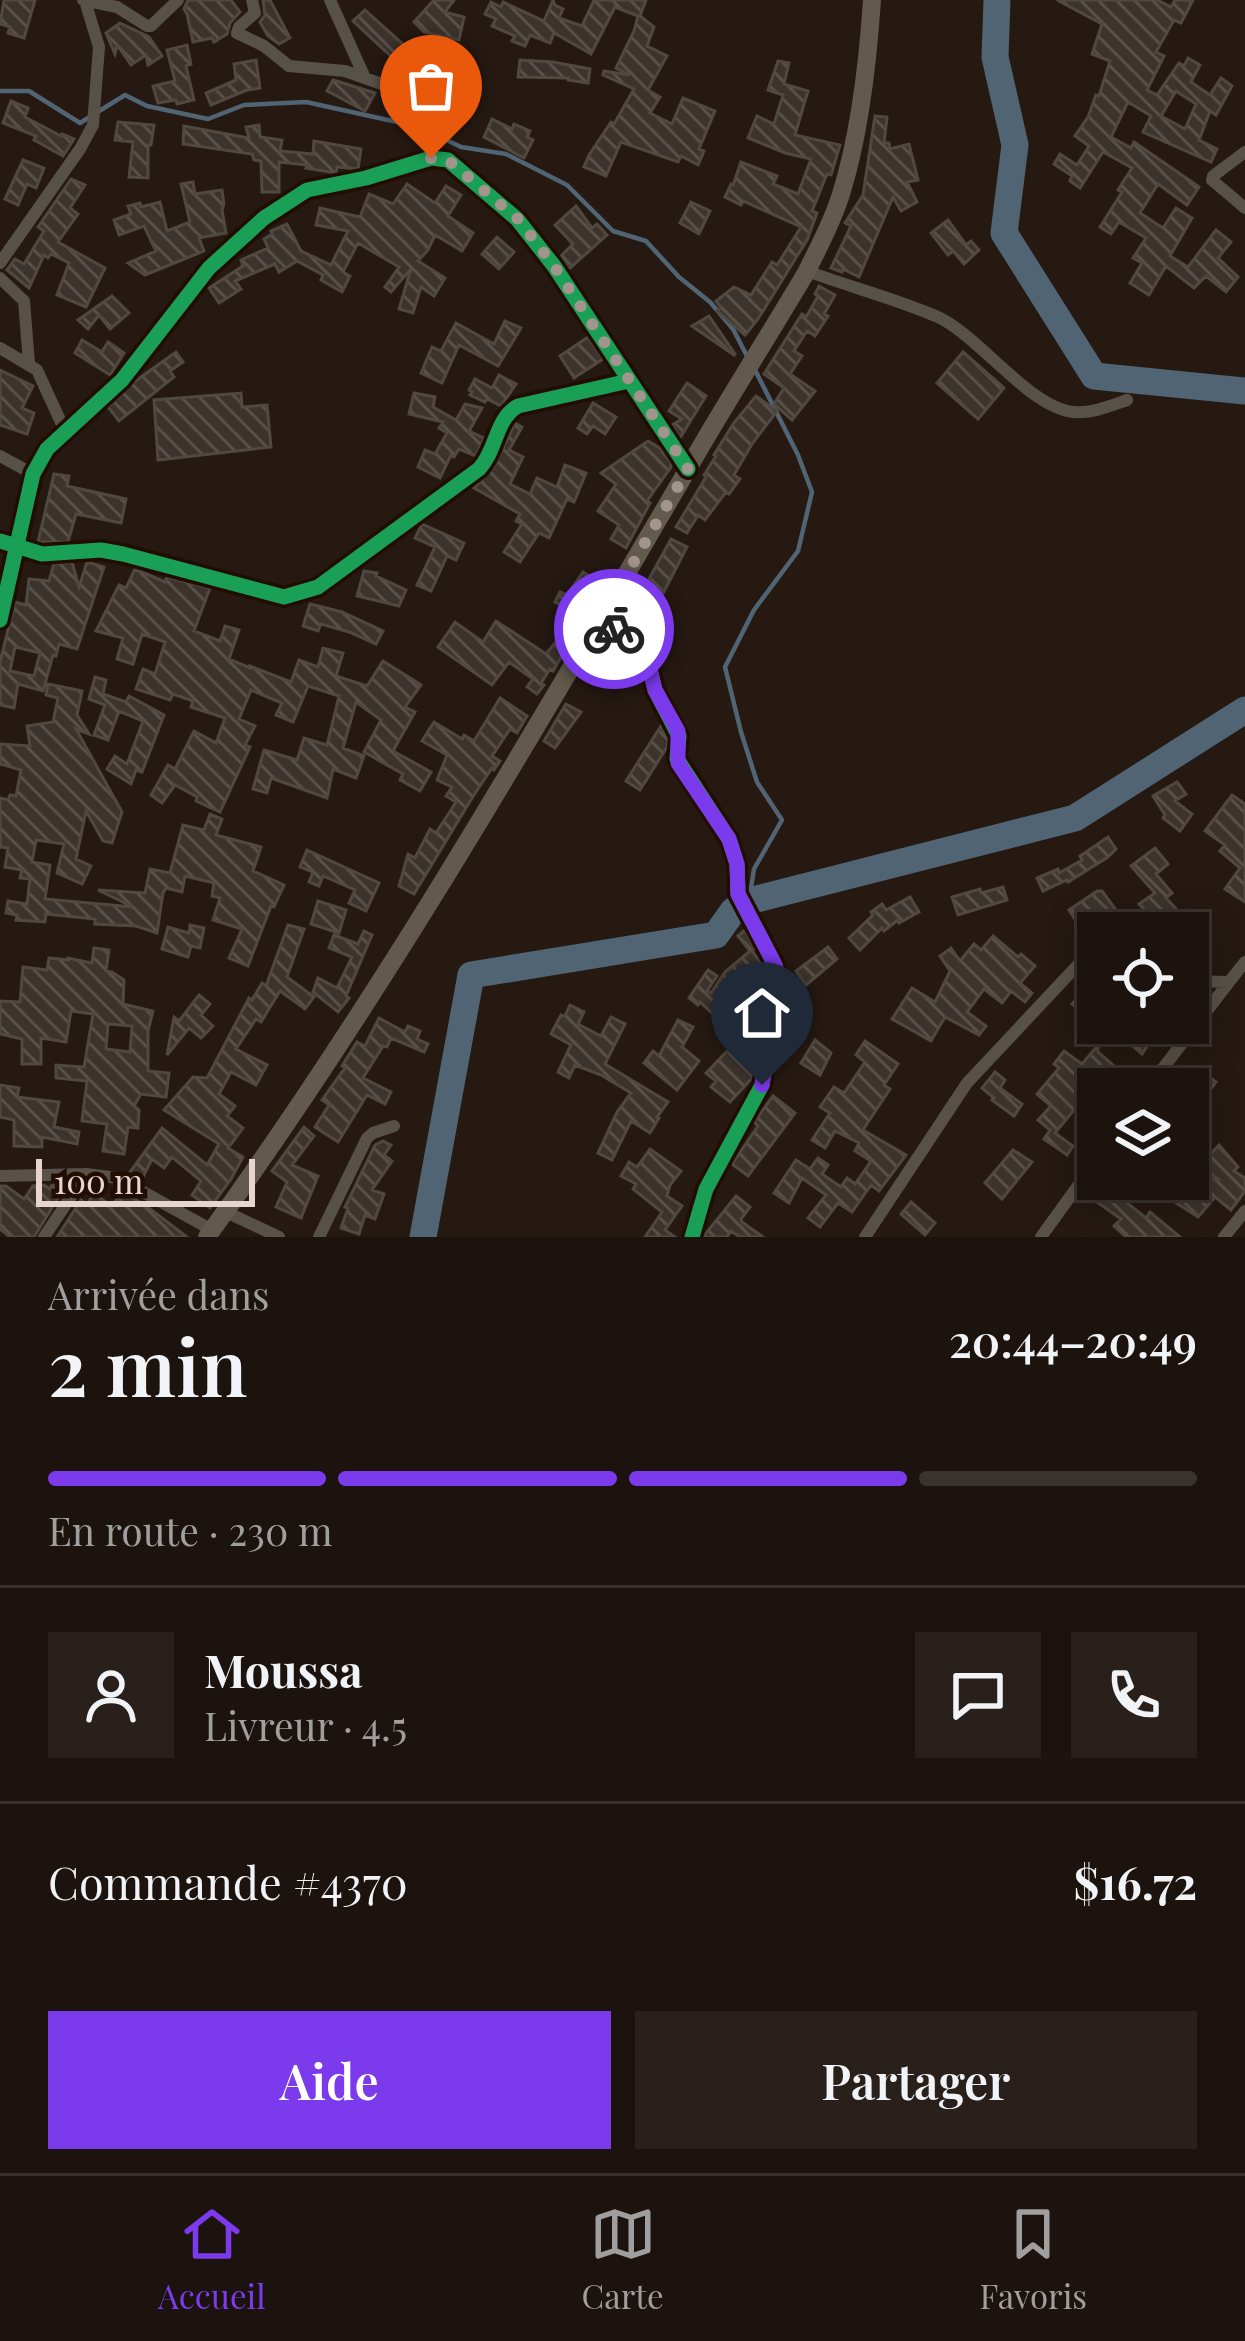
<!DOCTYPE html>
<html lang="fr">
<head>
<meta charset="utf-8">
<style>
	body { margin:0; font-family:"Playfair Display",serif; background:#29201c; color:#f1f3f6; height:100vh; display:flex; flex-direction:column; font-size:45px; white-space:nowrap }
	* { box-sizing:border-box; margin:0 }
	p { font-size:39px; color:#a09e9e }
	.icon { flex:none; width:66px; height:66px; fill:none; stroke:currentColor; stroke-width:2; stroke-linecap:round; stroke-linejoin:round }
	.map { position:relative; height:1237px; overflow:hidden }
	.details { display:flex; flex-direction:column; background:#1c130e; flex:1 }
	.details>* { flex:none }
	.fabs { position:absolute; left:1077px; top:912px; display:grid; gap:24px }
	.fabs a { display:grid; place-items:center; width:132px; height:132px; border-radius:0px; background:#1c130e; box-shadow:0 6px 30px #0003,0 0 0 3px #3a322e; font-size:60px }
	.scale { position:absolute; left:36px; bottom:30px; width:219px; box-sizing:border-box; padding-left:12px; border:6px solid #e7d6cf; border-top:0; font-size:33px; line-height:42px; white-space:nowrap; color:#e7d6cf; -webkit-text-stroke:9px #230d03; paint-order:stroke }
	.pin { position:absolute; display:grid; place-items:center; width:102px; height:102px; color:#fff; margin:-123px -51px; border-radius:50% 50% 50% 0; rotate:-45deg; box-shadow:0 0 12px #0007 }
	.pin .icon { rotate:45deg }
	.courier { position:absolute; display:grid; place-items:center; width:120px; height:120px; margin:-60px; border:9px solid #7c3aed; border-radius:50%; background:#fff; color:#222; box-shadow:0 3px 15px #0007 }
	.head em { font-style:normal; font-weight:600 }
	.head div { display:flex; flex-direction:column-reverse }
	.head { display:flex; align-items:center; justify-content:space-between; height:204px; padding:0 48px }
	h1 { font-size:78px; font-weight:600; line-height:90px }
	.bar { display:grid; grid-template-columns:repeat(4,1fr); gap:18px 12px; align-content:center; height:144px; padding:0 48px }
	.bar i { height:15px; border-radius:9px; background:#3a322e }
	.bar .active { background:#7c3aed }
	.bar p { grid-column:span 4 }
	.line { display:flex; align-items:center; gap:30px; padding:0 48px; border-top:3px solid #3a322e }
	.line div { flex:1 }
	.round { display:grid; place-items:center; flex:none; width:126px; height:126px; border-radius:0px; background:#29201c }
	.button { display:flex; gap:24px; margin-top:auto; padding:24px 48px }
	.button a { flex:1; height:138px; border-radius:0px; background:#7c3aed; color:#fff; font-size:48px; font-weight:600; line-height:138px; text-align:center }
	.button a+a { background:#29201c; color:#f1f3f6 }
	.dock { display:flex; justify-content:space-around; align-items:center; height:168px; border-top:3px solid #3a322e; background:#1c130e; font-size:33px; color:#a09e9e }
	.dock a { display:grid; justify-items:center; gap:6px }
	.dock .active { color:#7c3aed }
	.map>svg:first-child { display:block }
	.lines { fill:none; stroke-linecap:round; stroke-linejoin:round }
	.stream { stroke:#506474; stroke-width:4.5 }
	.river { stroke:#506474; stroke-width:27 }
	.building { fill:url(#building-back-hatch); stroke:#514840; stroke-width:3; fill-rule:evenodd }
	.minor { stroke:#585148; stroke-width:12 }
	.trunk { stroke:#625a4c; stroke-width:18 }
	.cycleway-casing { stroke:#230d03; stroke-width:22 }
	.cycleway { stroke:#1a9f57; stroke-width:15 }
	.done { stroke:#a3948d; stroke-width:12; stroke-dasharray:0 21.6 }
	.route { stroke:#7c3aed; stroke-width:15 }
</style>
</head>
<body>
<div class="map">
<svg width="1245" height="1237" viewBox="0 0 1245 1237">
	<defs>
		<pattern id="building-back-hatch" width="6" height="6" patternUnits="userSpaceOnUse" patternTransform="scale(3)"><rect width="6" height="6" fill="#3c332c"/><path d="M-1 5l2 2M0 0l6 6M5-1l2 2" fill="none" stroke="#58504a"/></pattern>
	</defs>
	<rect width="100%" height="100%" fill="#251912"/>
	<g class="lines">
		<path class="stream" d="M0,91H29L80,123L125,95L147,106L208,119L244,105L306,102L420,127L461,147L506,154L567,185L613,231L646,241L679,277L710,302L733,329L748,358
			M749,901L754,869L782,820L757,782L741,732L725,667L754,610L798,551L812,492L798,455L754,368"/>
		<path class="river" d="M997,0L995,57L1015,145L1004,233L1094,376L1245,391
			M423,1237L471,975L716,935L733,911L749,901L1075,818L1245,710"/>
	</g>
	<path class="building" d="M4,0H35L24,38L8,33L10,27L0,24Z
		M188,0H231L240,12L230,23L227,34L214,42L212,38L193,42L187,14L184,9Z
		M263,0H270L290,38L279,44L268,36L260,22L265,15Z
		M434,0H454L445,12L464,17L459,40L424,32L414,22Z
		M553,0L555,5L563,9L559,18L582,26L594,0H646L640,16L654,27L647,46L667,56L648,90L660,97L650,113L672,124L683,98L715,111L699,149L704,151L698,165L681,156L678,162L621,142L606,176L584,167L589,155L611,122L614,124L634,89L603,75L604,71L630,75L616,68L634,31L638,16L615,7L591,54L554,33L550,43L530,35L525,46L512,41L515,36L492,26L496,19L485,14L491,2L501,7L503,2L544,21Z
		M1057,0H1157L1171,7L1175,0H1193L1181,23L1174,20L1156,52L1164,56L1147,90L1157,95L1179,63L1184,66L1188,58L1200,65L1191,82L1210,95L1221,78L1232,86L1216,115L1210,111L1199,140L1217,149L1211,162L1143,132L1151,116L1128,102L1111,137L1131,148L1134,142L1199,187L1187,205L1158,184L1140,213L1163,228L1176,208L1192,218L1170,256L1188,267L1216,230L1231,242L1218,258L1238,277L1226,292L1206,276L1194,288L1166,266L1149,295L1130,283L1142,263L1133,258L1146,238L1119,222L1111,234L1100,227L1122,192L1118,190L1132,168L1103,152L1080,188L1070,181L1072,176L1054,164L1060,154L1077,165L1089,146L1075,136L1088,117L1096,95L1099,96L1110,61L1092,54L1102,24ZM1176,91L1196,104L1185,129L1161,116Z
		M365,10L407,48L396,61L353,21Z
		M120,23L149,37L162,56L148,65L146,55L131,65L117,45L115,54L106,33Z
		M187,45L191,64L186,66L194,100L177,104L176,100L158,103L153,86L175,81L167,50Z
		M256,60L260,88L247,90L211,105L206,93L236,80L234,64Z
		M520,60L553,62L590,69L588,83L568,80V78L518,77Z
		M778,61L789,63L784,84L808,91L795,135L840,145L831,175L827,174L812,211L817,213L807,240L758,319L745,335L717,311L721,308L716,301L734,287L751,295L772,262L777,265L801,227L743,201L741,205L725,197L731,184L733,185L741,162L777,176L773,184L798,194L811,159L785,153L748,138L757,116L774,124L783,95L768,90Z
		M333,80L375,93L365,111L327,91Z
		M11,101L28,108L25,117L61,136L62,134L74,139L63,156L34,140L36,136L3,123Z
		M875,116L887,117L884,143H889L890,149L909,144L918,180L907,182L917,202L901,211L893,197L859,277L843,269L842,272L831,268L851,226L845,223L863,195Z
		M492,119L512,129L514,124L530,131L527,137L533,140L524,158L484,137Z
		M118,122L154,125L151,145H148V178L129,177L133,142L115,140Z
		M259,125L260,137L282,140L280,151L313,154L314,141L361,149L358,169L337,167L336,173L306,168L307,165L279,162V192H262L261,161L254,160L252,154L183,144L184,126L249,138L246,127Z
		M23,160L44,168L36,188L27,184L18,205L5,199Z
		M71,179L85,185L70,208L78,214L58,242L105,268L86,307L57,295L69,263L51,254L48,258L44,255L29,288L7,270L15,259L24,264L44,231L38,227Z
		M193,182L195,194L222,190L224,204L222,210L226,233L199,238L204,251L145,275L128,263L156,251L144,226L119,235L114,220L131,214L128,206L140,203L141,207L160,202L167,231L190,222L181,184Z
		M407,184L435,203L446,186L461,195L448,216L473,233L462,251L435,235L428,250L418,261L445,278L434,296L421,287L413,313L399,309L411,269L391,292L385,287L399,267L358,243L343,272L350,276L342,292L321,280L323,275L297,261L279,272L275,264L235,281L241,289L219,303L209,288L243,266L241,260L268,248L264,239L272,234L271,231L287,224L301,251L331,265L348,231L316,225L320,208L360,217L369,194L393,204Z
		M691,202L710,211L699,234L680,223Z
		M576,206L592,228L597,224L607,235L569,269L560,257L573,244L555,225Z
		M948,220L966,245L971,241L979,250L964,264L953,251L948,255L931,233Z
		M497,237L514,252L499,269L482,254Z
		M819,286L835,295L824,314L828,316L815,336L807,331L794,351L802,356L790,374L815,391L792,420L774,404L784,388L764,374L802,314L806,317L818,296L815,294Z
		M112,296L129,313L110,329L99,315L88,329L78,320Z
		M709,316L735,354L734,355L692,326Z
		M505,321L521,328L498,366L459,345L442,383L421,373L432,347L441,351L456,323L494,344Z
		M588,337L603,359L574,378L560,356Z
		M82,340L102,352L108,342L124,353L110,375L75,353Z
		M176,352L183,362L170,371L174,377L119,421L108,407L134,382Z
		M963,352L1004,388L978,419L937,383Z
		M0,370L33,386L22,408L34,413L27,434L0,425Z
		M499,375L516,384L501,406L487,399L485,402L470,395L472,392L469,390L475,379L492,388Z
		M687,383L706,396L680,438L672,425L682,419L669,411Z
		M241,393L242,407L267,405L271,447L158,460L154,400Z
		M414,393L435,397L433,407L456,420L465,404L482,408L469,431L484,438L476,456L459,449L454,457L451,455L440,478L418,467L425,450L435,454L447,433L439,428L443,422L409,414Z
		M756,396L777,411L752,444L734,475L740,479L729,494L726,492L705,520L698,515L687,533L676,527L706,477L704,475L716,456L714,455L733,424Z
		M593,403L616,417L605,434L593,426L587,434L578,428Z
		M515,423L522,427L509,450L523,457L510,484L530,494L537,478L557,487L565,465L586,473L574,502L567,499L549,538L539,533L520,562L504,552L522,524L516,521L520,514L474,488L494,467Z
		M648,441L663,450L662,452L671,462V467L647,501L650,503L626,548L611,539L619,525L598,511L616,484L601,473Z
		M54,474L69,476L67,486L126,499L121,523L76,514L68,542H38Z
		M422,524L464,543L456,560L447,556L431,591L417,585L435,547L415,538Z
		M671,539L687,547L655,609L652,607L634,631L619,620L630,603L634,606Z
		M72,562L79,587L87,562L104,567L77,649L59,644L56,656L53,655L43,691L18,684L14,708L0,705V662L15,602L26,605L29,579L49,581L54,564ZM15,647L40,653L34,676L10,671Z
		M135,569L165,582L167,577L210,588L194,631L220,641L225,626L239,630L229,659L250,668V666L291,682L299,660L318,667L323,648L343,653L336,676L367,686L383,661L421,685L405,707L415,712L393,751L431,772L420,791L400,780L403,774L364,752L381,720L356,702L343,748L364,756L356,778L333,769L327,798L271,778L267,793L253,789L264,750L297,760L304,738L327,745L339,696L308,686L293,722L276,715L282,703L251,690L239,719L255,726L245,745L250,747L220,812L196,801L197,797L175,785L162,803L151,795L168,765L175,769L194,731L216,743L225,718L191,707L193,701L173,694L170,700L136,689L143,669L155,674L165,642L142,634L133,664L117,659L123,638L96,631L119,585L126,588Z
		M364,571L377,573L376,576L406,590L399,606L357,596Z
		M583,572L592,578L589,582L598,588L585,608L575,629L577,630L553,671L550,669L541,683L544,685L537,694L527,687L533,679L509,662L492,685L438,647L455,622L483,642L496,621L546,654L559,638L572,610L555,602L560,592L567,595Z
		M310,604L342,612L383,631L376,644L349,632L321,624L318,631L303,626Z
		M603,648L622,658L611,680L592,669Z
		M95,677L106,680L103,694L126,702L129,696L164,715L142,772L136,770L131,784L107,769L115,756L127,764L143,721L119,711L108,740L94,735L105,705L89,699Z
		M48,684L82,691L77,715L89,734L76,729L122,812L112,843L103,841L86,811L76,859L91,866L82,884L57,873L64,844L36,840L32,862L50,865L45,899L133,907L98,890L145,893L150,869L170,873L183,825L204,830L210,814L222,819L216,835L261,847L253,871L284,885L274,907L271,906L248,966L229,958L242,929L213,920L220,898L212,896L214,883L185,876L182,892L166,888L163,893L157,933L136,926L95,924V919L46,914L45,922L16,920L17,915L6,913L8,901L27,904L30,879L20,878L22,870L5,867L8,848L0,847V798L8,800L10,795L16,796L21,770L0,764V744L30,746L27,726L53,722L58,698L46,695Z
		M500,698L527,716L517,733L510,729L492,756L500,761L494,770L492,768L472,798L414,894L399,886L408,854L415,858L430,829L436,833L456,802L446,796L452,787L437,780L447,755L422,741L434,722L462,739L464,735L474,741Z
		M566,704L581,712L555,748L544,741Z
		M661,726L668,738L667,747L640,790L626,781Z
		M1177,782L1186,794L1175,801L1192,814L1180,831L1163,818L1165,815L1153,796Z
		M1232,795L1245,804V902L1225,889L1240,868L1220,851L1225,845L1205,831Z
		M1108,837L1116,849L1108,857L1068,882L1067,880L1043,891L1037,878L1058,869L1059,873L1082,860L1080,856Z
		M1155,848L1168,864L1156,874L1172,893L1166,898L1179,912L1163,929L1139,904L1155,893L1131,866Z
		M307,850L379,883L366,911L349,903L355,890L323,876L319,886L309,882L313,872L300,867Z
		M1003,887L1007,900L958,915L952,897L980,889L981,893Z
		M1097,891H1102L1116,910L1106,918L1100,910L1078,924L1069,910Z
		M910,897L919,912L899,923L898,920L884,931L882,928L860,950L849,938L873,915L871,912L882,904L886,910Z
		M318,901L346,910L339,933L311,924Z
		M190,925L204,928L200,948L191,946L188,957L162,949L168,927L189,933Z
		M288,925L304,929L287,977L314,997L305,1009L280,991L261,1022L256,1019L236,1049L267,1065L256,1085L231,1072L219,1094L235,1106L227,1116L243,1128L228,1148L243,1157L231,1179L210,1208L192,1195L201,1181L172,1157L164,1168L152,1159L142,1179L130,1172L162,1128L207,1165L219,1144L164,1110L193,1077L207,1078L249,998L252,1000L262,983L266,986Z
		M745,930L755,949L752,951L765,969L763,971L770,987L751,1003L757,1010L748,1020L765,1037L760,1046L714,1015L700,1002L698,1005L689,998L708,970L717,976L707,991L711,993L725,972L750,951L738,936Z
		M364,931L372,935L346,996L349,998L338,1012L313,992L318,978L337,988L352,957L329,948L334,935L358,944Z
		M993,936L1018,957L1021,954L1035,966L1020,983L1032,993L1025,1002L1011,991L1002,1003L984,989L967,1012L986,1026L979,1035L945,1017L931,1041L892,1019L912,988L935,1002L950,971L940,956L951,948L960,961L974,944L981,950Z
		M828,947L837,959L806,985L796,971Z
		M94,948L109,950L106,971L112,972L124,980L123,1004L153,1011L148,1031V1071L169,1073L166,1097L141,1094L134,1106L139,1110L138,1128L128,1127L124,1154L103,1151L107,1124L82,1121L87,1081L56,1078V1065L84,1067L93,1014L71,1011L66,1042L41,1038V1064H22V1039L0,1034V1001L20,1002L23,967L47,970L49,958L68,960V958L92,963ZM108,1024L132,1026L130,1052L106,1049Z
		M1098,971V1024L1072,1004Z
		M199,995L210,1004L201,1015L213,1026L201,1038L189,1028L167,1055L174,1017L179,1021Z
		M570,1005L584,1012L578,1024L601,1036L611,1017L625,1024L605,1064L668,1102L657,1117L659,1118L650,1133L631,1121L612,1160L598,1153L617,1112L631,1093L601,1075L575,1065L569,1078L558,1072L571,1045L551,1034L561,1015L565,1016Z
		M379,1018L405,1032L408,1026L420,1031L417,1039L428,1044L424,1052L391,1038L387,1047L383,1046L363,1078L391,1092L385,1104L367,1095L338,1142L315,1127L329,1105L322,1100L345,1068L342,1066L357,1042L365,1046Z
		M678,1020L693,1027L682,1047L699,1061L677,1090L644,1063L653,1051L659,1056Z
		M1139,1023H1163L1142,1054L1126,1040Z
		M815,1040L831,1053L820,1075L801,1063Z
		M865,1041L898,1064L884,1085L890,1089L863,1130L906,1155L879,1191L871,1185L852,1212L838,1203L820,1227L808,1218L826,1195L802,1178L789,1203L774,1193L796,1160L810,1169L818,1158L828,1165L822,1174L841,1187L847,1178L855,1184L871,1161L855,1151L859,1143L835,1131L825,1148L812,1140L830,1113L820,1107L834,1087L844,1093L865,1062L856,1055Z
		M1098,1045V1052L1137,1086V1089H1110L1098,1079V1142L1087,1155L1078,1148L1098,1122L1078,1105L1055,1133L1073,1146L1067,1155L1044,1139L1050,1130L1038,1120L1051,1106L1037,1094L1059,1068L1054,1064L1064,1051L1082,1064Z
		M730,1048L747,1057L755,1065L753,1077L730,1102L711,1087L716,1081L706,1073Z
		M995,1072L1005,1080L1000,1088L1022,1104L1014,1116L992,1100L994,1098L982,1088Z
		M1201,1072L1216,1082L1200,1104L1188,1095V1090Z
		M0,1085L19,1088L17,1097L59,1102L54,1127L79,1132L77,1144L42,1137V1147L14,1146V1120L0,1117Z
		M773,1096L795,1113L748,1176L732,1164L758,1126L754,1122Z
		M304,1127L314,1136L292,1165L318,1176L301,1218L276,1207L287,1182L272,1171Z
		M383,1141L391,1145L384,1155L392,1161L372,1190L384,1194L375,1219L365,1215L359,1234L341,1228L348,1208L345,1207L375,1145Z
		M1219,1145L1238,1167L1234,1171L1245,1178V1191L1231,1210L1215,1197L1198,1217L1170,1199L1179,1188L1185,1196L1198,1179H1218L1200,1165Z
		M650,1149L681,1171L670,1185L667,1196L682,1206L665,1230L675,1237H645L662,1212L633,1189L636,1184L621,1176L629,1162L637,1167Z
		M1013,1150L1032,1162L1002,1199L985,1183Z
		M1109,1179H1136L1121,1198L1146,1218L1150,1212L1180,1237H1126L1114,1226L1121,1219L1094,1200Z
		M44,1185L50,1189L52,1185H66L34,1237H10L0,1229V1186H6L24,1199L33,1186Z
		M122,1192L145,1205L187,1237H57L81,1200L87,1204L94,1194L112,1206Z
		M736,1196L750,1207L741,1219L742,1222L763,1237H740L731,1231L727,1237H703Z
		M911,1202L935,1223L925,1235L901,1214Z"/>
	<g class="lines">
		<path class="minor" d="M83,0L117,7L147,26H151L178,0
			M252,0L255,13L239,27L237,33L264,46L289,66L345,71L424,99
			M330,0L365,78
			M1245,152L1213,176L1212,180L1245,208
			M0,263L80,149L93,125L99,47L85,1
			M807,271C850,287 897,299 938,317C979,336 1029,407 1073,412C1091,414 1110,406 1127,400
			M0,278L24,301L29,363
			M0,348L37,370L65,431
			M0,456L33,474
			M0,541L42,554L101,550L123,554L284,597L318,587L479,469C497,450 495,419 518,406L629,381
			M0,620L33,474L47,449L122,380L209,268L264,218L307,190L366,178L431,158L448,160L517,219L554,266L688,469
			M600,620L646,653L655,690L679,736L677,759L729,839L737,864L738,894L775,965L787,1008L786,1018L767,1056L762,1085L706,1189L692,1237
			M1188,981L1229,982L1245,962
			M1147,1089L1229,982
			M0,1176L86,1174L118,1178L212,1230
			M226,1212L279,1237
			M44,1237L86,1174
			M319,1237L367,1138L373,1133L394,1126
			M865,1237L967,1083L1089,953L1098,951
			M1041,1237L1098,1158
			M1224,1237L1245,1211"/>
		<path class="trunk" d="M207,1237C383,994 533,733 685,474C724,405 767,339 807,271C819,246 833,221 841,194C859,137 868,60 872,0"/>
		<g class="cycleway-casing">
			<path id="cycleway" d="M0,541L42,554L101,550L123,554L284,597L318,587L479,469C497,450 495,419 518,406L629,381
				M0,620L33,474L47,449L122,380L209,268L264,218L307,190L366,178L431,158L448,160L517,219L554,266L688,469
				M600,620L646,653L655,690L679,736L677,759L729,839L737,864L738,894L775,965L787,1008L786,1018L767,1056L762,1085L706,1189L692,1237"/>
		</g>
		<use href="#cycleway" class="cycleway"/>
	</g>
	<g class="lines">
		<path class="done" d="M431,158L448,160L518,219L554,266L688,469L600,620L614,629"/>
		<path class="route" d="M614,629L646,653L655,690L678,731V763L729,839L737,864L738,894L775,965L788,1013L767,1056L762,1085"/>
	</g>
</svg>
<div class="fabs">
<a><svg class="icon" aria-label="locate" viewBox="0 0 24 24"><circle cx="12" cy="12" r="6"/><path d="M12 2v4M12 18v4M2 12h4M18 12h4"/></svg></a>
<a><svg class="icon" aria-label="layers" viewBox="0 0 24 24"><path d="M12 4l9 5-9 5-9-5zM3 14l9 5 9-5"/></svg></a>
</div>
<div class="scale">100 m</div>
<div class="pin" style="left:431px;top:158px;background:#ea580c"><svg class="icon" aria-label="bag" viewBox="0 0 24 24"><path d="M5 8h14l-1 12H6zM9 8a3 3 0 0 1 6 0"/></svg></div>
<div class="pin" style="left:762px;top:1085px;background:#1f2937"><svg class="icon" aria-label="home" viewBox="0 0 24 24"><path d="M3 11l9-7 9 7M6 9v11h12V9"/></svg></div>
<div class="courier" style="left:614px;top:629px"><svg class="icon" aria-label="bike" viewBox="0 0 24 24"><circle cx="6" cy="16" r="4"/><circle cx="18" cy="16" r="4"/><path d="M6 16l4-8h5l3 8M10 8l3 8H6M13 5h3"/></svg></div>
</div>
<section class="details">
<div class="head"><div><h1>2 min</h1><p>Arrivée dans</p></div><em>20:44–20:49</em></div>
<div class="bar"><i class="active"></i><i class="active"></i><i class="active"></i><i></i><p>En route · 230 m</p></div>
<div class="line" style="height:216px"><a class="round"><svg class="icon" aria-label="person" viewBox="0 0 24 24"><circle cx="12" cy="8" r="4"/><path d="M4 21q1-7 8-7t8 7"/></svg></a><div><b>Moussa</b><p>Livreur · 4.5</p></div><a class="round"><svg class="icon" aria-label="chat" viewBox="0 0 24 24"><path d="M4 5h16v11H9l-5 4z"/></svg></a><a class="round"><svg class="icon" aria-label="phone" viewBox="0 0 24 24"><path d="M5 4h4l2 5-3 2q2 4 5 5l2-3 5 2v4C11 20 4 13 5 4z"/></svg></a></div>
<div class="line" style="height:156px"><div>Commande #4370</div><b>$16.72</b></div>
<div class="button"><a>Aide</a><a>Partager</a></div>
</section>
<nav class="dock">
<a class="active"><svg class="icon" aria-label="home" viewBox="0 0 24 24"><path d="M3 11l9-7 9 7M6 9v11h12V9"/></svg>Accueil</a>
<a><svg class="icon" aria-label="map" viewBox="0 0 24 24"><path d="M3 6l6-2 6 2 6-2v14l-6 2-6-2-6 2zM9 4v14M15 6v14"/></svg>Carte</a>
<a><svg class="icon" aria-label="saved" viewBox="0 0 24 24"><path d="M7 4h10v16l-5-4-5 4z"/></svg>Favoris</a>
</nav>
</body>
</html>
